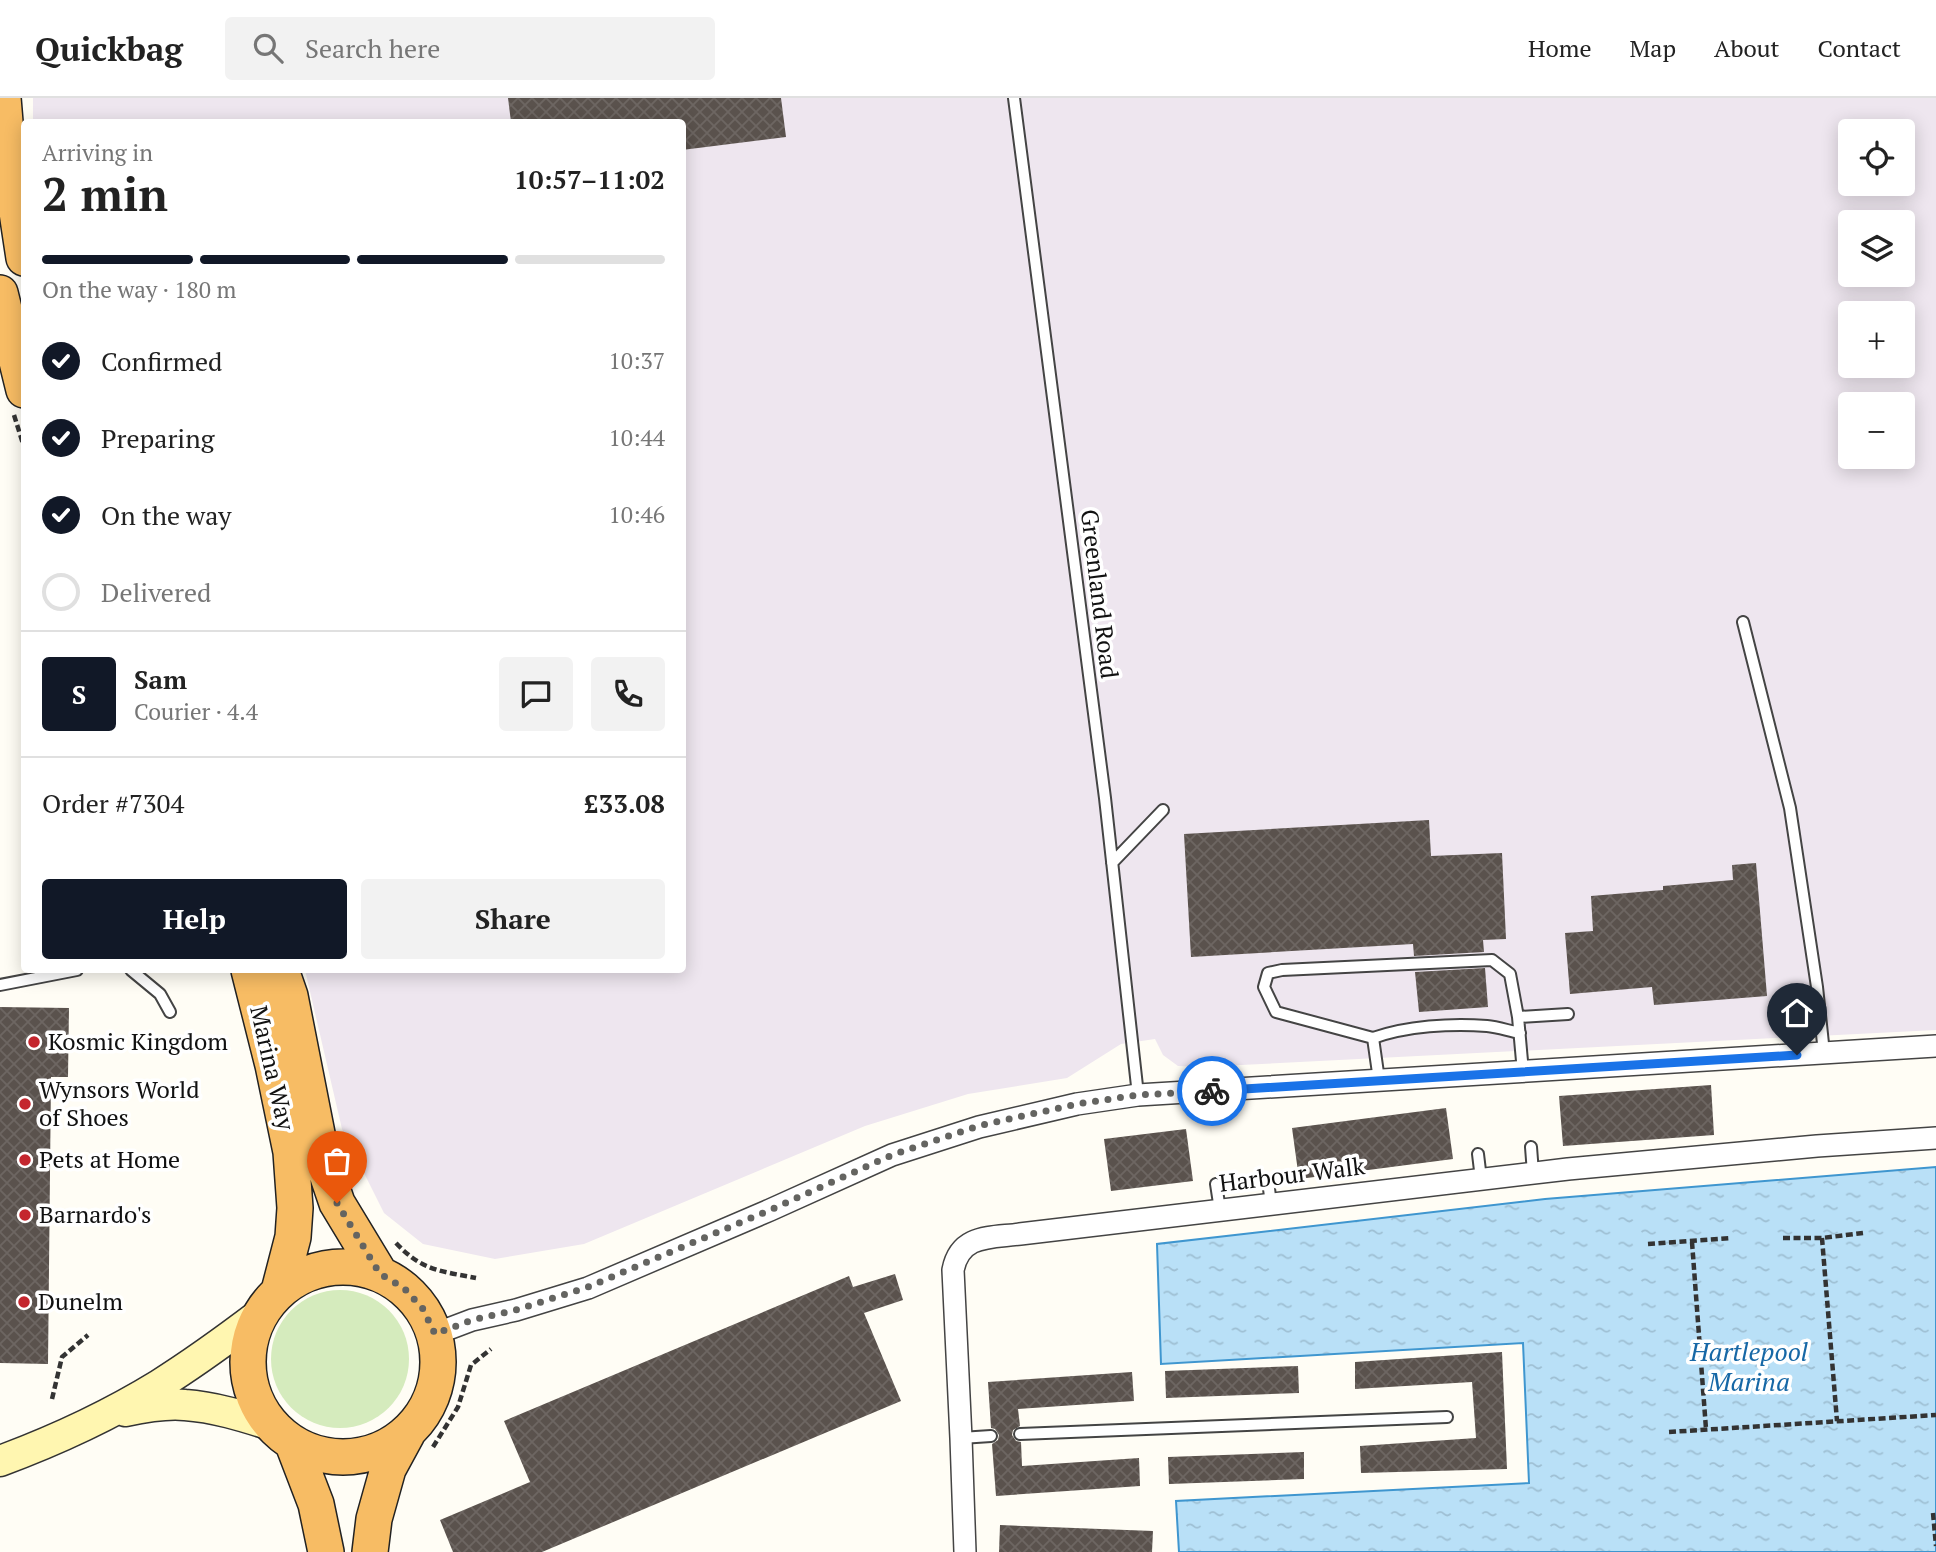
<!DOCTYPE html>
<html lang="en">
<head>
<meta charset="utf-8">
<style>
	body { margin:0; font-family:"PT Serif",serif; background:#f2f2f2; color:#222; height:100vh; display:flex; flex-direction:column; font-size:26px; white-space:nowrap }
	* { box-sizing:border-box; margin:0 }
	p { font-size:23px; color:#767676 }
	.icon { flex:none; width:38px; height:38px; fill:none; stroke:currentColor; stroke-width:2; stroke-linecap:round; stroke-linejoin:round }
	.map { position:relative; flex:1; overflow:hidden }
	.drawer { position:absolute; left:21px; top:21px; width:665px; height:854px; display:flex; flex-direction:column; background:#fff; border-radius:7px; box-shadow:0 4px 18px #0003 }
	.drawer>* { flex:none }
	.fabs { position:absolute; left:1838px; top:21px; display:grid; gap:14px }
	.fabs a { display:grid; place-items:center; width:77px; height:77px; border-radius:7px; background:#fff; box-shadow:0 4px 18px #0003; font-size:35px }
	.pin { position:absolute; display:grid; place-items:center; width:60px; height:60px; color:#fff; margin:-72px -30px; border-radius:50% 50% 50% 0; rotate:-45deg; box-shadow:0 0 7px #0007 }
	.pin .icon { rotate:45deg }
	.courier { position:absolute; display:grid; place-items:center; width:70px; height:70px; margin:-35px; border:5px solid #1a73e8; border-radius:50%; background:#fff; color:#222; box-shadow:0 2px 9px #0007 }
	.headline em { font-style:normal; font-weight:700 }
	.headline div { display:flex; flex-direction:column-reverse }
	.headline { display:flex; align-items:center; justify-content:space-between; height:119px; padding:0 21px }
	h1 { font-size:46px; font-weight:700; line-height:52px }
	.bar { display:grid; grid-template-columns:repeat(4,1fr); gap:10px 7px; align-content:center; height:84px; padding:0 21px }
	.bar i { height:9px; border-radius:5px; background:#e0e0e0 }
	.bar .selected { background:#111827 }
	.bar p { grid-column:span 4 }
	.line { display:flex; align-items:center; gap:18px; padding:0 21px; border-top:2px solid #e0e0e0 }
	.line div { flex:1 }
	.round { display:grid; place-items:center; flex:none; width:74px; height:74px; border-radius:7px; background:#f2f2f2 }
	ol { padding:0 21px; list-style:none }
	li { display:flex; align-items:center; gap:21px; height:77px }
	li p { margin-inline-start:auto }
	li .icon { padding:7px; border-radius:50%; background:#111827; color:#fff; stroke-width:4 }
	li:last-child { color:#767676 }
	li i { width:38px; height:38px; border:4px solid #e0e0e0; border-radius:50% }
	.action { display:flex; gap:14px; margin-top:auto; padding:14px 21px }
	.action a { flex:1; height:80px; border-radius:7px; background:#111827; color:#fff; font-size:28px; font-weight:700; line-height:80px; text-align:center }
	.action a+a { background:#f2f2f2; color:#222 }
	header { display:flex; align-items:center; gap:42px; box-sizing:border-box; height:98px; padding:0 35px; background:#fff; border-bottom:2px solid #e0e0e0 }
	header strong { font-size:33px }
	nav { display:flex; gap:38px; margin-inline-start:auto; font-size:24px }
	.search { width:490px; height:63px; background:#f2f2f2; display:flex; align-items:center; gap:18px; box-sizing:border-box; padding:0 24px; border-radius:7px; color:#767676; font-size:26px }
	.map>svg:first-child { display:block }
	.industrial { fill:#eee6ef; fill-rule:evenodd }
	.grass { fill:#d5ebbd }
	.water { fill:url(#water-ripples); stroke:#3f96cf; stroke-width:2 }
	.building { fill:url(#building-cross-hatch) }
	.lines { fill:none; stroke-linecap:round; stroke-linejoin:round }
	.service-casing { stroke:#444; stroke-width:14 }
	.minor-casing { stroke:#444; stroke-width:24 }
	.secondary-casing { stroke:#333; stroke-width:33 }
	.trunk-casing { stroke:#222; stroke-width:38 }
	.path { stroke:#333; stroke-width:4.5; stroke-dasharray:7 3.5; stroke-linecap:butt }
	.service { stroke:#fff; stroke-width:10 }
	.minor { stroke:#fff; stroke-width:21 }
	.secondary { stroke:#fff6b0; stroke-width:30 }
	.trunk { stroke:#f7bc64; stroke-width:35 }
	.done { stroke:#646461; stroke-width:7; stroke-dasharray:0 12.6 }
	.route { stroke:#1a73e8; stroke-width:9 }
	.poi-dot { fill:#c4262e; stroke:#fff; stroke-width:2.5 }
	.labels { text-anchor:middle; stroke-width:7; stroke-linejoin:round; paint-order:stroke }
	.street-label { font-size:24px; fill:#111; stroke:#fff }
	.poi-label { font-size:24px; fill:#111; stroke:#fff; text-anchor:start }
	.water-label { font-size:26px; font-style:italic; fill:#1768a6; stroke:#fff }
</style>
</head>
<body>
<header>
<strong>Quickbag</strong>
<div class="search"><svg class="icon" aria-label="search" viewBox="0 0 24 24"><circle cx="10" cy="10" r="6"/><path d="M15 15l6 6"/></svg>Search here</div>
<nav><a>Home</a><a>Map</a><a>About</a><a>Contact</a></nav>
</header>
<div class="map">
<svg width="1936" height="1454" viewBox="0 0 1936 1454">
	<defs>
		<pattern id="water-ripples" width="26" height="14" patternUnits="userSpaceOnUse" patternTransform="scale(1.75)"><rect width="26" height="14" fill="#b9e0f7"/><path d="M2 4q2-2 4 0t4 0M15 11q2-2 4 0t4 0" fill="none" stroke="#9ebfd3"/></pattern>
		<pattern id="building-cross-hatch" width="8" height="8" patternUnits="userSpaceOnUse" patternTransform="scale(1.75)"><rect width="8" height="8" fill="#5a524d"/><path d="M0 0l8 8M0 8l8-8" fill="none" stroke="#6d6662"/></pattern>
	</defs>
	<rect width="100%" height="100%" fill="#fffdf5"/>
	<path class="industrial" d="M33,0H1936V932L1200,969L1178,968L1163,957L1155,941L1121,946L1067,980L968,996L865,1028L584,1146L495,1161L423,1146L384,1115L342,1031L305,872H682V24H33ZM1850,33H1902V86H1850ZM1850,124H1902V177H1850ZM1850,215H1902V268H1850ZM1850,306H1902V359H1850Z"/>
	<path class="grass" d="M271 1261a69 69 0 1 1 138 0a69 69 0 1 1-138 0Z"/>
	<path class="water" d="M1936,1069V1454H1179L1176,1403L1529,1385L1523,1245L1161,1266L1157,1146L1545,1101Z"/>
	<path class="building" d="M508,0H781L786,39L682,52V24H511Z
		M1429,722L1431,758L1502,755L1506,841L1483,842L1484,854L1414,858L1413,846L1191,859L1184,736Z
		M1756,765L1767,898L1654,907L1652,889L1570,896L1565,835L1593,833L1591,798L1663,792V788L1733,782L1732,767Z
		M1485,870L1488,909L1419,914L1415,874Z
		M0,909L69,910L68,979H51L48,1266L0,1265Z
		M1711,987L1714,1037L1563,1048L1559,998Z
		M1446,1010L1453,1061L1299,1081L1292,1030Z
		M1186,1031L1193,1083L1111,1093L1104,1041Z
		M895,1176L903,1202L864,1215L901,1303L542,1454H453L440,1422L530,1384L504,1323L849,1178L853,1189Z
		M1502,1254L1507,1371L1361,1375L1360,1348L1476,1340L1472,1284L1355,1291V1264Z
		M1298,1268L1299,1295L1166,1300L1165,1273Z
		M1132,1274L1134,1303L1018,1311L1020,1328L1013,1332L1012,1337L1016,1343L1021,1344L1022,1368L1139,1360L1140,1388L996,1398L992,1346L998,1342L999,1337L995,1331L991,1330L988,1284Z
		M1304,1354V1381L1169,1386L1168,1359Z
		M1000,1427L1153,1433L1152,1454H999Z"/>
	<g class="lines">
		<g class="service-casing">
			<path id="service" d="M1014,0L1105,700L1138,997
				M1743,524L1790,710L1817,889L1824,955
				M1112,765L1163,712
				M131,872L160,896L170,914
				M0,887L77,872
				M1518,919L1568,916
				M1373,940C1406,928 1452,925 1487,928C1498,929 1509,933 1520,935
				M1379,982L1373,940L1276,914L1264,889L1268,875L1282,872L1492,862L1510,876L1518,919L1523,974
				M1531,1049L1533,1075
				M1478,1056L1481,1081
				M1268,1083L1271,1106
				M1216,1086L1220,1112
				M1020,1336L1447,1319
				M961,1340L991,1338"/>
		</g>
		<g class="minor-casing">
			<path id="minor" d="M435,1236L472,1222L516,1212L588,1190L770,1112L892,1057L979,1029L1077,1006L1138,997L1936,948
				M965,1454L961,1340L953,1172C960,1136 990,1140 1020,1136L1568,1071L1817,1048L1936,1040"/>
		</g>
		<g class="secondary-casing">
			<path id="secondary" d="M125,1313C144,1309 166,1305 185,1307C214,1309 243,1318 271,1327
				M0,1363C54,1343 110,1317 159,1287C194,1265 227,1241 260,1216"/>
		</g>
		<g class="trunk-casing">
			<path id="trunk" d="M3,0L7,48L24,160
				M0,195L24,292
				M249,872L273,967L291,1054L295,1110L293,1139L279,1193
				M281,872L290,898L322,1061L337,1105L380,1176
				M248 1264a95 95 0 1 1 190 0a95 95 0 1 1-190 0Z
				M293,1346L316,1406L326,1454
				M370,1454L374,1421L388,1371L407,1336"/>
		</g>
		<path class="path" d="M14,317L24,349
			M1783,1140H1822L1863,1135
			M1822,1140L1837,1323
			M1692,1144L1706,1331
			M396,1145C422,1173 441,1173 476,1180
			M1648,1146L1731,1140
			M52,1301L62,1259L88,1237
			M1669,1334L1936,1317
			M433,1349L458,1309L471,1267L491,1251
			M1933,1415L1936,1448"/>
		<use href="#service" class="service"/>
		<use href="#minor" class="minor"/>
		<use href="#secondary" class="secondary"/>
		<use href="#trunk" class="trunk"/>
	</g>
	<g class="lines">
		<path class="done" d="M337,1105L380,1176L404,1190L423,1211L435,1236L472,1222L516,1212L588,1189L770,1112L892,1057L978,1028L1077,1006L1138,997L1212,993"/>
		<path class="route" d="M1212,993L1797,957"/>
	</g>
	<g class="poi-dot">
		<circle cx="34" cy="944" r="7"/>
		<circle cx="25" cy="1006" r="7"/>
		<circle cx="25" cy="1062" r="7"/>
		<circle cx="25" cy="1117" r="7"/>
		<circle cx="24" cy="1204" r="7"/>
	</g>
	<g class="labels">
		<g class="street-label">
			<text transform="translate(1099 496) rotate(83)" y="8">Greenland Road</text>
			<text transform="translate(272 970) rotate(77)" y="8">Marina Way</text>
			<text transform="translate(1292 1077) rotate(-7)" y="8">Harbour Walk</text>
		</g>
		<g class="poi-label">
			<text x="48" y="952">Kosmic Kingdom</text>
			<text x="39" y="1000">Wynsors World<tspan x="39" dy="28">of Shoes</tspan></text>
			<text x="39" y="1070">Pets at Home</text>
			<text x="39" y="1125">Barnardo's</text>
			<text x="38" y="1212">Dunelm</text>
		</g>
		<g class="water-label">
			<text x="1749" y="1263">Hartlepool<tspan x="1749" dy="30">Marina</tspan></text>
		</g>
	</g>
</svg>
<div class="fabs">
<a><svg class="icon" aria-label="locate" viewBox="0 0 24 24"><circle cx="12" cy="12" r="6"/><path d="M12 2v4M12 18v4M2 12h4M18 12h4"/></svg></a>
<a><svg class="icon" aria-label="layers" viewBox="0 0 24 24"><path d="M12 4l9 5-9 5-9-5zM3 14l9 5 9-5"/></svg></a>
<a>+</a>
<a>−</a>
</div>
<div class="pin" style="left:337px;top:1105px;background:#ea580c"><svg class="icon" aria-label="bag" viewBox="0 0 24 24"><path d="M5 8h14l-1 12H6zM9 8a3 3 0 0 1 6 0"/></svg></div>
<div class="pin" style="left:1797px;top:957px;background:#1f2937"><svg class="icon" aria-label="home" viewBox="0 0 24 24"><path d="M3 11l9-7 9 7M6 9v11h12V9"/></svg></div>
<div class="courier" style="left:1212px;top:993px"><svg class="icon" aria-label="bike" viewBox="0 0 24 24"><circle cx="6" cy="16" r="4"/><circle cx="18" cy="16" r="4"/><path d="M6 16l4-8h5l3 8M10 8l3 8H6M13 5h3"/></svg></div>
<section class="drawer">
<div class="headline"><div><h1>2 min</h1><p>Arriving in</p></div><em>10:57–11:02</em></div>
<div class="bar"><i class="selected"></i><i class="selected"></i><i class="selected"></i><i></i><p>On the way · 180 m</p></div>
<ol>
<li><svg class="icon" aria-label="check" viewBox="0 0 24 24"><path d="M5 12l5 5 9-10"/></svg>Confirmed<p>10:37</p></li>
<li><svg class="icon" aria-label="check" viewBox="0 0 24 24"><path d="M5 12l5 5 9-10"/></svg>Preparing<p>10:44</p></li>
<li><svg class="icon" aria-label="check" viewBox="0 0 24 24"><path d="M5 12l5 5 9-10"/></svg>On the way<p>10:46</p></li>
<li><i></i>Delivered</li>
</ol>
<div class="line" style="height:126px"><b class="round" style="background:#111827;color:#fff">S</b><div><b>Sam</b><p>Courier · 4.4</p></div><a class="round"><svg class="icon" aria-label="chat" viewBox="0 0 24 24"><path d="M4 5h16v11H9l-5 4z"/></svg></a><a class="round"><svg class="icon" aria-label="phone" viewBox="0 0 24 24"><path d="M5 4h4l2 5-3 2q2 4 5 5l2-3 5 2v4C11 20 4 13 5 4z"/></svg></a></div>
<div class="line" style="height:91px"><div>Order #7304</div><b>£33.08</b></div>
<div class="action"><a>Help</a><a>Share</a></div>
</section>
</div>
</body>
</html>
